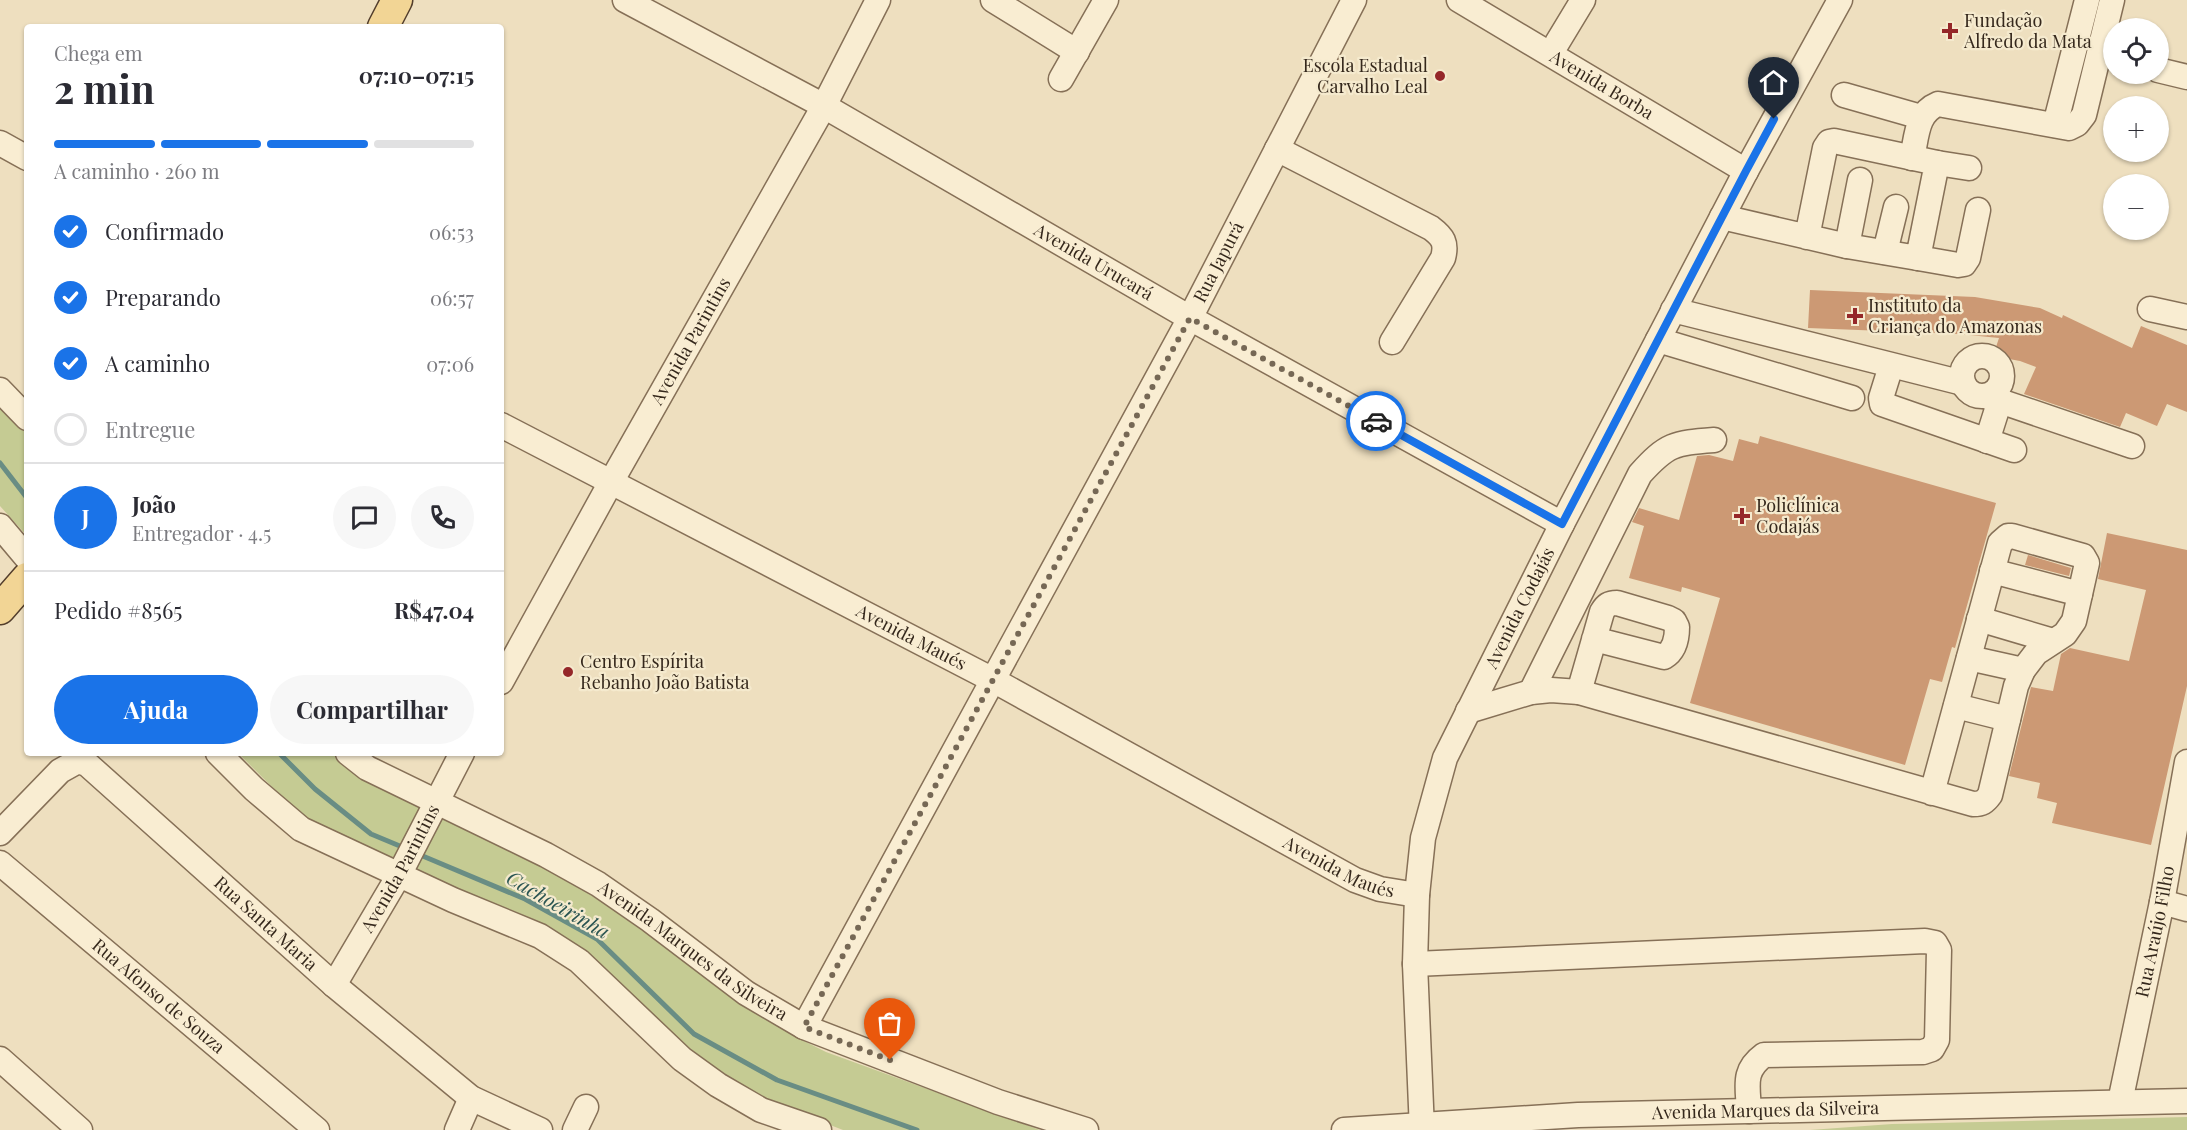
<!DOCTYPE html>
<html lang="pt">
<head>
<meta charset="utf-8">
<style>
	body { margin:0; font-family:"Playfair Display",serif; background:#f7f7f7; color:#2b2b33; height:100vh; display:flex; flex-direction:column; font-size:22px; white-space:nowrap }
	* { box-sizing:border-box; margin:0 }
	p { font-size:20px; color:#7c7c81 }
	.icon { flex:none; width:33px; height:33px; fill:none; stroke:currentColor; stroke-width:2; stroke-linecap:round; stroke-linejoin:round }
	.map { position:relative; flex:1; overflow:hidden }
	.drawer { position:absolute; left:24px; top:24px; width:480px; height:732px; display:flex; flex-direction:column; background:#fff; border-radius:6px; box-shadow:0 2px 4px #0004 }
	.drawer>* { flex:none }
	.fabs { position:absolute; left:2103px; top:18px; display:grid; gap:12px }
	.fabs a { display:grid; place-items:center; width:66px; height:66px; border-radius:50%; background:#fff; box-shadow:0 2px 4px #0004; font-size:30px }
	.pin { position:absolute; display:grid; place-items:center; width:51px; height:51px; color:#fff; margin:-62px -26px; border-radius:50% 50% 50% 0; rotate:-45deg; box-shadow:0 0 6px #0007 }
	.pin .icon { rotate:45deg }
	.courier { position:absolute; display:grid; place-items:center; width:60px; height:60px; margin:-30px; border:4px solid #1a73e8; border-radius:50%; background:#fff; color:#222; box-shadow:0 2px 8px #0007 }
	.headline em { font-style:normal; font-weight:700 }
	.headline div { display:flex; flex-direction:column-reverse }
	.headline { display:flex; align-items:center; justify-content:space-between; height:102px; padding:0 30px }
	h1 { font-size:39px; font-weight:700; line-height:45px }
	.bar { display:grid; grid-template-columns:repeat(4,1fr); gap:9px 6px; align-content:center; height:72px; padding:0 30px }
	.bar i { height:8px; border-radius:4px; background:#e1e1e2 }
	.bar .selected { background:#1a73e8 }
	.bar p { grid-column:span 4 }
	.line { display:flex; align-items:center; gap:15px; padding:0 30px; border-top:2px solid #e1e1e2 }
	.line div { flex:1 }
	.round { display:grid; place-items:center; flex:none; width:63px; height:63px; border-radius:32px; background:#f7f7f7 }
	ol { padding:0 30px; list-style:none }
	li { display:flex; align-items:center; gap:18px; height:66px }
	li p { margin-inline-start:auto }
	li .icon { padding:6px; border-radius:50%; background:#1a73e8; color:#fff; stroke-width:4 }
	li:last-child { color:#7c7c81 }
	li i { width:33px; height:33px; border:3px solid #e1e1e2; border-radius:50% }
	.primary-button { display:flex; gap:12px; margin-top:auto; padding:12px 30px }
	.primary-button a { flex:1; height:69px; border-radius:36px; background:#1a73e8; color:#fff; font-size:24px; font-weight:700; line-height:69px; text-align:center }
	.primary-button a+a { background:#f7f7f7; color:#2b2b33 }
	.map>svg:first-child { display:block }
	.green { fill:#c5cb93 }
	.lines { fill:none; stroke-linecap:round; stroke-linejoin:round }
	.stream { stroke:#698d84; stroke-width:5 }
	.building { fill:#cc9974 }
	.minor-casing { stroke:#867057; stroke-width:27 }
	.major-casing { stroke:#533e2c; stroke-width:33 }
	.minor { stroke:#f9edd2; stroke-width:24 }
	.major { stroke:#f2d595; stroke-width:30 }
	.done { stroke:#766855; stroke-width:6; stroke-dasharray:0 10.8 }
	.route { stroke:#1a73e8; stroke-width:8 }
	.poi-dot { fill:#952729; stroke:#f5eace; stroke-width:2 }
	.labels { text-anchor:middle; stroke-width:4.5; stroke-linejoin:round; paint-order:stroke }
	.poi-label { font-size:18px; fill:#35281c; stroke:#f5eace; text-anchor:start }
	.street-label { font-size:18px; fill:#35281c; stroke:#f5eace }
	.water-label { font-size:20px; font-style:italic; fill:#2b5552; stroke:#f5eace }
</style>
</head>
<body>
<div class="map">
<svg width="2187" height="1130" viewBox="0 0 2187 1130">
	<rect width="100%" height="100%" fill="#eedfbf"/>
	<path class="green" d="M0,399L27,429V536L0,506Z
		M238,753H336L341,758L445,810L650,927L737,1001L800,1039L826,1052L1040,1130H843L766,1100L716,1068L500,907L329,832L296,811Z
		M2187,1117V1130H1810L1892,1124Z"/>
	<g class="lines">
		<path class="stream" d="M0,463L27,498
			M279,753L315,789L371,834L407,849
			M418,854L525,899L597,939L694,1034L777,1080L917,1130"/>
	</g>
	<path class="building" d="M1810,290L1975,297L2040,308L2062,318L2063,315L2132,348L2141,326L2187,345V412L2167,404L2157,426L2126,413L2120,427L2024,394L2036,367L2020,361L1993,356L1999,338L1959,334L1808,328Z
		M1760,436L1996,503L1955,648L1952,647L1942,682L1930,679L1905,765L1690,703L1720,598L1682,587L1681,592L1629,578L1644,526L1632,522L1639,508L1679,520L1697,456L1709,455L1733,461L1739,439L1758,444Z
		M2107,533L2187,550V686L2151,845L2052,823L2057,803L2037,798L2040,783L2009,776L2030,691L2031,687L2053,691L2061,654L2070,648L2129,661L2146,590L2098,579Z
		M2028,555L2071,568L2069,576L2025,565Z"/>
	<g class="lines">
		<g class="minor-casing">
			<g id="minor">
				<path id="s1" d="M625,0L824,106L1190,318L1562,524"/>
				<path d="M993,0L1077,52"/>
				<path id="s2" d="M1459,0L1746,171"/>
				<path d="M1557,43L1583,0"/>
				<path d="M2158,70L2187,77"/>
				<path d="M1061,79L1106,0"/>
				<path d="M1844,95L1921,117"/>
				<path d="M2055,125L2087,0"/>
				<path d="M0,143L27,158"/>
				<path d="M1277,149L1431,228C1443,237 1447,243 1443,258L1392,342"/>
				<path d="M1912,158C1917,136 1916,113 1938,104L2069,128L2077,124L2084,115L2112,0"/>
				<path d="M1937,163L1969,168"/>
				<path d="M1722,217L1847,246L1918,258L1937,163L1834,141L1829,142L1825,148L1807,237"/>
				<path d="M1847,246L1860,180"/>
				<path d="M1885,252L1896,207"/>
				<path d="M1918,258L1958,265L1964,264L1968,258L1978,210"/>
				<path d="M2150,309L2187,317"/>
				<path d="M1673,310L1963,383"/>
				<path d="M1658,340L1852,398"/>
				<circle cx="1982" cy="376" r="20"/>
				<path d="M1891,366L1881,398L1882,404L2014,450"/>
				<path d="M0,390L27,418"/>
				<path d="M1985,396L2132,446"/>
				<path id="s3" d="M501,425L993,680L1355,880L1380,889L1417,895"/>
				<path d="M1987,441L2000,400"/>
				<path d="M0,526L27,558"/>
				<path d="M1992,571L2080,594"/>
				<path d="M1979,619L2053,641"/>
				<path d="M1969,658L2023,670"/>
				<path id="s4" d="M501,682L611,482L824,106L878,0"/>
				<path d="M1531,692L1640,474C1667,444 1674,443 1714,440"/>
				<path d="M1579,692L1602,612C1606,605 1609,603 1617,603L1668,618L1674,621L1677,627C1677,639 1674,651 1664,657L1594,639"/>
				<path d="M1956,706L2008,719"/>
				<path d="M1468,711L1531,692L1551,690L1579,692L1973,804C1982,804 1985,802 1990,795L2016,686L2023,670L2036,653L2065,634L2074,621L2087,563L2083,556L2012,536H2008L2000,543L1932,793"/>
				<path d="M218,753L254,789L301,829L453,900L540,936L579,961L682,1059L718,1085L761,1110L819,1130"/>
				<path id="s5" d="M348,753L367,768L546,855L598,884L650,920L746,993L804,1027L998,1102L1086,1130"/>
				<path id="s6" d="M0,833L60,771L78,761L87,764L334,985L471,1098L540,1130"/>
				<path id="s7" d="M0,863L317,1130"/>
				<path d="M2162,902L2187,909"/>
				<path d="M1415,964L1925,941L1935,943L1939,950L1937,1040L1932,1049L1923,1052L1764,1055C1742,1071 1748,1086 1749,1111"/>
				<path id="s8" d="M334,985L399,875L462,753"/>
				<path id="s9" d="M804,1027L1190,318L1354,0"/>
				<path d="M0,1059L80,1130"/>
				<path id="s10" d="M2120,1102L2162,902L2187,762"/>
				<path d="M457,1130L471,1098"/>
				<path d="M575,1130L586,1107"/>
				<path id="s11" d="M1344,1130L1578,1115L2187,1101"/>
				<path id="s12" d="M1422,1130L1415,964L1417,895L1423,838L1445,758L1562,524L1746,171L1840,0"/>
			</g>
		</g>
		<g class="major-casing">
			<path id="major" d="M383,27L397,0
				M0,609L27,578"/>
		</g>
		<use href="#minor" class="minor"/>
		<use href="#major" class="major"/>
	</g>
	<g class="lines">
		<path class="done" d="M890,1060L804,1027L1190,318L1376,421"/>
		<path class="route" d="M1376,421L1562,524L1746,171L1774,119"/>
	</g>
	<g class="poi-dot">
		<path d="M1947 22h6v6h6v6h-6v6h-6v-6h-6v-6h6z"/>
		<circle cx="1440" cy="76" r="6"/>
		<path d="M1852 307h6v6h6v6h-6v6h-6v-6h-6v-6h6z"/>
		<path d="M1739 507h6v6h6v6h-6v6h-6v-6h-6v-6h6z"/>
		<circle cx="568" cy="672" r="6"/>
	</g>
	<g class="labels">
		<g class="poi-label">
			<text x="1964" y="27">Fundação<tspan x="1964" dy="21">Alfredo da Mata</tspan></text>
			<text x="1428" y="72" text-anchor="end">Escola Estadual<tspan x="1428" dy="21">Carvalho Leal</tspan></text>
			<text x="1868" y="312">Instituto da<tspan x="1868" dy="21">Criança do Amazonas</tspan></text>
			<text x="1756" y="512">Policlínica<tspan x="1756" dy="21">Codajás</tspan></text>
			<text x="580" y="668">Centro Espírita<tspan x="580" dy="21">Rebanho João Batista</tspan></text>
		</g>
		<g class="street-label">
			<text dy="6" stroke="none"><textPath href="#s2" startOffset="166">Avenida Borba</textPath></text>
			<text dy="6" stroke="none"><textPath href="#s1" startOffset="537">Avenida Urucará</textPath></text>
			<text dy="6" stroke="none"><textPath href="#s9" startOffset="870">Rua Japurá</textPath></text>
			<text dy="6" stroke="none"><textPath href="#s4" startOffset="390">Avenida Parintins</textPath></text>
			<text dy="6" stroke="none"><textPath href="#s12" startOffset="543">Avenida Codajás</textPath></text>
			<text dy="6" stroke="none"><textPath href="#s3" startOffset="462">Avenida Maués</textPath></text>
			<text dy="6" stroke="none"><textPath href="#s3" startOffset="948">Avenida Maués</textPath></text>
			<text dy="6" stroke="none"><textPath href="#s8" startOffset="134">Avenida Parintins</textPath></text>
			<text dy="6" stroke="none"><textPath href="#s6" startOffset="356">Rua Santa Maria</textPath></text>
			<text dy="6" stroke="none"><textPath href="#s10" startOffset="174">Rua Araújo Filho</textPath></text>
			<text dy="6" stroke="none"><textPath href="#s5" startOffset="399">Avenida Marques da Silveira</textPath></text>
			<text dy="6" stroke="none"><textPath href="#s7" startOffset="207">Rua Afonso de Souza</textPath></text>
			<text dy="6" stroke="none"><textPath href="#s11" startOffset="422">Avenida Marques da Silveira</textPath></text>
		</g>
		<g class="water-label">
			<text transform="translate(558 905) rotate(30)" y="7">Cachoeirinha</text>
		</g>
	</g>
</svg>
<div class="fabs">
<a><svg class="icon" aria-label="locate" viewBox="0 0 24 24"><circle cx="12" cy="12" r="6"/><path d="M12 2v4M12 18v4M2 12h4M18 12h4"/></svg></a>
<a>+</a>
<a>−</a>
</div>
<div class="pin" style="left:890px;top:1060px;background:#ea580c"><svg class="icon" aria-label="bag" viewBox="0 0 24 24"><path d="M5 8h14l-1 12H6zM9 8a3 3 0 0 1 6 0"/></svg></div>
<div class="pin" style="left:1774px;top:119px;background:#1f2937"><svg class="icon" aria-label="home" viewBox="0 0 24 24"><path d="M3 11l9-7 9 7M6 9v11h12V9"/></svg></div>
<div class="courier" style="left:1376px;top:421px"><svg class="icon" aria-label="car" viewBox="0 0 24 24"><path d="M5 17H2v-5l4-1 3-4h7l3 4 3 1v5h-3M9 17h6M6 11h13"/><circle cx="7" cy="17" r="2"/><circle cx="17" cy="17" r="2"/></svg></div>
<section class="drawer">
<div class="headline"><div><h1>2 min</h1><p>Chega em</p></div><em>07:10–07:15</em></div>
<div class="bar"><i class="selected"></i><i class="selected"></i><i class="selected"></i><i></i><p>A caminho · 260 m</p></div>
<ol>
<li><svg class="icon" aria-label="check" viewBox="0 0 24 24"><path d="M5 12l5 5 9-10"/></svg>Confirmado<p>06:53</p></li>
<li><svg class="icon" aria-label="check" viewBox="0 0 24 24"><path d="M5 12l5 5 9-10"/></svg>Preparando<p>06:57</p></li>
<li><svg class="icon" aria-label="check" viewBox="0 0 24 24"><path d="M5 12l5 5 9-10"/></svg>A caminho<p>07:06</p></li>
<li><i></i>Entregue</li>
</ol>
<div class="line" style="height:108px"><b class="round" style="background:#1a73e8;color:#fff">J</b><div><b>João</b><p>Entregador · 4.5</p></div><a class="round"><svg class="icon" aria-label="chat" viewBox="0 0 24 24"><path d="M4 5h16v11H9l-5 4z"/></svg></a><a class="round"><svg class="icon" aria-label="phone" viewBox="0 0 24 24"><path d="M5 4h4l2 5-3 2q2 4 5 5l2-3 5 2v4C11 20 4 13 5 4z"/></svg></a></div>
<div class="line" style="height:78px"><div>Pedido #8565</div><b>R$47.04</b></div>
<div class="primary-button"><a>Ajuda</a><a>Compartilhar</a></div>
</section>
</div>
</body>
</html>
